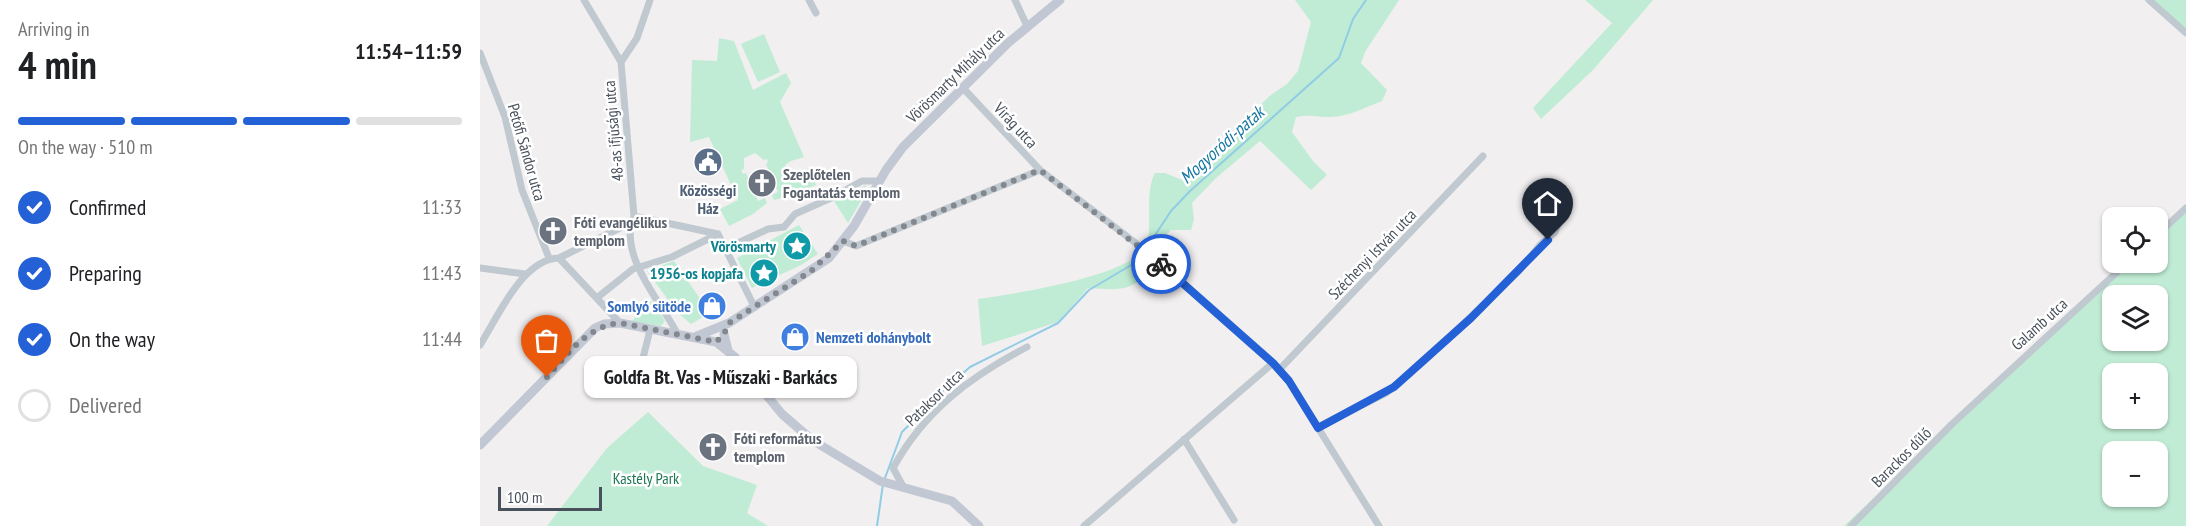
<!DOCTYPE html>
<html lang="en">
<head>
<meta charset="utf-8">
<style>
	body { margin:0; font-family:"PT Sans Narrow",sans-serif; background:#f6f6f6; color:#202124; height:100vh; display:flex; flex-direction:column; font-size:22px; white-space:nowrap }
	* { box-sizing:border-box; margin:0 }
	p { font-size:20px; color:#757577 }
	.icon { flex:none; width:33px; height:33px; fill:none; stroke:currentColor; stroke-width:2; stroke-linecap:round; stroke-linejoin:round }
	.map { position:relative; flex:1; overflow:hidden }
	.details { display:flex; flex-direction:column; background:#fff; width:480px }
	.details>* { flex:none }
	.controls { position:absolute; left:1622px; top:207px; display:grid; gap:12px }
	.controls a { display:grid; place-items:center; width:66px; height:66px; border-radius:12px; background:#fff; box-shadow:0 2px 4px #0004; font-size:30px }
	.scale { position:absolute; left:18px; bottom:15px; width:104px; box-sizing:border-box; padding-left:6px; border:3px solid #48505b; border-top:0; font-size:16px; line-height:21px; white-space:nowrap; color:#48505b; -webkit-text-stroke:4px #fff; paint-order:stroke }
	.pin { position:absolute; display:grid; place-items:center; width:51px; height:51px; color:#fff; margin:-62px -26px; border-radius:50% 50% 50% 0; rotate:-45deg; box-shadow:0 0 6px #0007 }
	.pin .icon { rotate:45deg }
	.courier { position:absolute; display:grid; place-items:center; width:60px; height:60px; margin:-30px; border:4px solid #2460d6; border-radius:50%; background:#fff; color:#222; box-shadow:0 2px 8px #0007 }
	.bubble { position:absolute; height:42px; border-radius:12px; background:#fff; box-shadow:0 2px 4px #0004; font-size:20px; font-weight:700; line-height:42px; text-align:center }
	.overview em { font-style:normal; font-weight:700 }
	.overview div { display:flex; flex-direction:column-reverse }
	.overview { display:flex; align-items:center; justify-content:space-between; height:102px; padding:0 18px }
	h1 { font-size:39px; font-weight:700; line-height:45px }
	.bar { display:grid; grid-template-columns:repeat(4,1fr); gap:9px 6px; align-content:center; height:72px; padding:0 18px }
	.bar i { height:8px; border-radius:4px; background:#e0e0e0 }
	.bar .current { background:#2460d6 }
	.bar p { grid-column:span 4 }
	ol { padding:0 18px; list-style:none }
	li { display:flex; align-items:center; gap:18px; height:66px }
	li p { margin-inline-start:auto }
	li .icon { padding:6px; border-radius:50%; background:#2460d6; color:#fff; stroke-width:4 }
	li:last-child { color:#757577 }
	li i { width:33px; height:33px; border:3px solid #e0e0e0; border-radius:50% }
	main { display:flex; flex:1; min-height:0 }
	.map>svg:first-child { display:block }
	.green { fill:#c0ecd5; fill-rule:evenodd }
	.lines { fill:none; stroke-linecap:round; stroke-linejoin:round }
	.stream { stroke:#90cce6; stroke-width:2 }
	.street { stroke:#c0c8d0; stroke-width:7 }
	.secondary { stroke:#c1c8d4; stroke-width:9 }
	.done { stroke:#83888f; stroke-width:6; stroke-dasharray:0 10.8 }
	.route { stroke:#2460d6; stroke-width:8 }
	.labels { text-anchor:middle; stroke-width:5; stroke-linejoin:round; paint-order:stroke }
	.street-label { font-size:16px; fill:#48505b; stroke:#fff }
	.worship-label { font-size:16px; font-weight:bold; fill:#5b616d; stroke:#fff; text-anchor:start }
	.service-label { font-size:16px; font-weight:bold; fill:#4e5e75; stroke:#fff }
	.culture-label { font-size:16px; font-weight:bold; fill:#0d838f; stroke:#fff; text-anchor:end }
	.shop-label { font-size:16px; font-weight:bold; fill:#366cbe; stroke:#fff; text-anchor:end }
	.park-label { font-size:16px; fill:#1d7854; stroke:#fff }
	.water-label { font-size:18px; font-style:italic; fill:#1576a1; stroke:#fff }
</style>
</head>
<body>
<main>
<section class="details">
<div class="overview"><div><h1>4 min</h1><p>Arriving in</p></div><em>11:54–11:59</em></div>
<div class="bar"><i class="current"></i><i class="current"></i><i class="current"></i><i></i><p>On the way · 510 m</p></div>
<ol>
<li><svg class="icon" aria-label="check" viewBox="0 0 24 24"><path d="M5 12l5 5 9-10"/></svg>Confirmed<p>11:33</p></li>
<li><svg class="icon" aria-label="check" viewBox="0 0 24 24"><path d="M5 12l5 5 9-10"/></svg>Preparing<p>11:43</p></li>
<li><svg class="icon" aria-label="check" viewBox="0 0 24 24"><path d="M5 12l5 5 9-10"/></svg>On the way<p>11:44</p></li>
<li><i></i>Delivered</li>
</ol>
</section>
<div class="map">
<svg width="1706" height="526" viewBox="0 0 1706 526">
	<rect width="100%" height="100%" fill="#f1efef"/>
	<path class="green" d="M815,0H919L885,52L881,63L907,90L902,101C886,107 868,117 850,117C838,117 829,114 816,117L812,132L833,161L847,175L831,190L780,141L736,178L712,203L714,219L711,230H691L683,237L681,262C651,290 649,291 608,288L578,322L502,346L498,299C533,294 645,277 664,249C675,234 663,195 675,173H685L702,180L715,177L762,122L792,94L807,84L818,71L831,22Z
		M1105,0H1173L1113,70L1061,119L1053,108L1132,23Z
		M1664,0H1706V35Z
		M284,34L300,72L278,82L261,44Z
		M239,38L254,41L273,90L306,73L311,83L300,102L324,157L311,161L305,165L310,176L329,168L336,185L311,196L294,200L292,195L298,192L286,164L288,162L287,159L284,160L275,153L264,158V169L261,170L263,174L266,173L278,201L285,198L287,203L273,214L249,226L240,209L258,200L229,137L210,142L212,60L237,61Z
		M386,185L385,194L368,223L354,201Z
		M1706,204V526H1364L1643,263L1677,262V231ZM1632,296H1677V340H1632ZM1632,374H1677V418H1632ZM1632,452H1677V496H1632Z
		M319,225L338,254L321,265L272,288L257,258Z
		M194,261L230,313L211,324L197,312L167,271Z
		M171,301L185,321L181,326L152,321Z
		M168,412L223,466L277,485L267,513L288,526H67L127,448Z"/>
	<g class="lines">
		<path class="stream" d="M405,478L422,432L464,390L490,367L578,323L609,290L658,261L691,211L710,191L859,58L873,19L886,0
			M397,526L403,484"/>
		<path class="street" d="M104,0L141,62L154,216C137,255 182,303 198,335
			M329,0L336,13
			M535,0L547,26
			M1669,0L1706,33
			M0,53L25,117L42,190L69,258
			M141,62L157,38L170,0
			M483,88L560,170L657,244L793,363L809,381L899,526
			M154,216L238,234
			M238,234L274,306
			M1677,235L1706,208
			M363,241L376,246L560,170
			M245,249L288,229L304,227L315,214L351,198L382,181H399
			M79,258L140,323
			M0,268L45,274
			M118,297L153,269L192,257L238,234
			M0,345C18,317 42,259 79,258L146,225L150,226
			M799,370L1003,156
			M156,386L170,330
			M838,427L906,393L944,361L1038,272L1060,245L1075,232L1086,205
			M704,439L754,520
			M424,488L413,468C445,410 490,377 547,347
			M604,526L793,363
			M1371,526L1472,424L1648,262"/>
		<path class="secondary" d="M244,334L248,350
			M217,336L249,323L349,258L374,226L406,170L423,147L528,43L580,0
			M0,445L115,328L124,324L140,323L236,342L255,357L302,414L332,440L400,481L472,501L499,526"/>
	</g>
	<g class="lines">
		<path class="done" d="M67,377C88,354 107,326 140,323L236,342L244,334L249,323L331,271L363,241L376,246L560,170L681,264"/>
		<path class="route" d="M681,264L793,363L809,381L838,428L914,387L991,318L1068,240"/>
	</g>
	<defs>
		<g id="civic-disc" transform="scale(1.5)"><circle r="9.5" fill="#5c6f8a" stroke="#fff"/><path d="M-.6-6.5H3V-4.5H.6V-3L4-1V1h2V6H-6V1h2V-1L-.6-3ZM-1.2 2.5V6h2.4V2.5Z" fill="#fff"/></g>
		<g id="church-disc" transform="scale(1.5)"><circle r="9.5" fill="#6b7280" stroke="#fff"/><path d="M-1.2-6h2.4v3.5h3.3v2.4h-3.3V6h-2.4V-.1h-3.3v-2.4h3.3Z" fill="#fff"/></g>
		<g id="sight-disc" transform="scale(1.5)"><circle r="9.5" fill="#0f9aa8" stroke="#fff"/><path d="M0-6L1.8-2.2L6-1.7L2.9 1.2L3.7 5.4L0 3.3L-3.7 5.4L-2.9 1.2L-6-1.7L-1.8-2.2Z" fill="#fff"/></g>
		<g id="shop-disc" transform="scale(1.5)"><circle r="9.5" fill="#3f7fe0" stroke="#fff"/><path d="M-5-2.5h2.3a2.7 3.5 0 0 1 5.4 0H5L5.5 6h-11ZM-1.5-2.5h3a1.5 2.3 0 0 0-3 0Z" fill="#fff"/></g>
	</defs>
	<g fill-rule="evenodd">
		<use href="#civic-disc" x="228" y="162"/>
		<use href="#church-disc" x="282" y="183"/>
		<use href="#church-disc" x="73" y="231"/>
		<use href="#sight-disc" x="317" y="246"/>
		<use href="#sight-disc" x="284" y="273"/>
		<use href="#shop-disc" x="232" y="306"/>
		<use href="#shop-disc" x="315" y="337"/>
		<use href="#church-disc" x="233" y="447"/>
	</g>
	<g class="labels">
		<g class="street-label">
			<text transform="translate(475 75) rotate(-44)" y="6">Vörösmarty Mihály utca</text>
			<text transform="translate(536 125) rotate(47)" y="6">Virág utca</text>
			<text transform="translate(133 131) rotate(-95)" y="6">48-as ifjúsági utca</text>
			<text transform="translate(47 152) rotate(74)" y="6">Petőfi Sándor utca</text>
			<text transform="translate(892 254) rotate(-46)" y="6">Széchenyi István utca</text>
			<text transform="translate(1559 324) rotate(-42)" y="6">Galamb utca</text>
			<text transform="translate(454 397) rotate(-44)" y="6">Pataksor utca</text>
			<text transform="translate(1421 457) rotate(-45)" y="6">Barackos dűlő</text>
		</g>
		<g class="worship-label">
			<text x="303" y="180">Szeplőtelen<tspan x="303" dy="18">Fogantatás templom</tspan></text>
			<text x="94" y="228">Fóti evangélikus<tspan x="94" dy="18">templom</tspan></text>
			<text x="254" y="444">Fóti református<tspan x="254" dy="18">templom</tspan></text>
		</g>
		<g class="service-label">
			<text x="228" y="196">Közösségi<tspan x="228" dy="18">Ház</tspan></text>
		</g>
		<g class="culture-label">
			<text x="296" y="252">Vörösmarty</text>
			<text x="263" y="279">1956-os kopjafa</text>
		</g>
		<g class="shop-label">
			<text x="211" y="312">Somlyó sütöde</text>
			<text x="336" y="343" text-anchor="start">Nemzeti dohánybolt</text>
		</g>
		<g class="park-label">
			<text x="166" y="484">Kastély Park</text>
		</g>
		<g class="water-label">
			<text transform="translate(742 145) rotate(-42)" y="6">Mogyoródi-patak</text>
		</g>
	</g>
</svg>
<div class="controls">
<a><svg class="icon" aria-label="locate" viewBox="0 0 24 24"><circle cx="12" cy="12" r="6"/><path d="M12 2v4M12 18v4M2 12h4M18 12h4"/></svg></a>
<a><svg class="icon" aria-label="layers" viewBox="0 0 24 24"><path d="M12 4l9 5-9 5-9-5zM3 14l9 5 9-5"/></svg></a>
<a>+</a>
<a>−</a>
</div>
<div class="scale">100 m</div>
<div class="pin" style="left:67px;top:377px;background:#ea580c"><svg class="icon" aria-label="bag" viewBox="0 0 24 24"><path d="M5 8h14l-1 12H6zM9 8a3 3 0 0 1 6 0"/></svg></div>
<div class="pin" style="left:1068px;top:240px;background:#1f2937"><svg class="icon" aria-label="home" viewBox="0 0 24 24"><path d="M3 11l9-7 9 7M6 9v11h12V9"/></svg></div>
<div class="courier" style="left:681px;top:264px"><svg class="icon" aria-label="bike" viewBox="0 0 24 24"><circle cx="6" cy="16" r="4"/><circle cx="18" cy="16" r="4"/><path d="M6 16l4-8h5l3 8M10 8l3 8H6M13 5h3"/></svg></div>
<div class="bubble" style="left:104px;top:356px;width:273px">Goldfa Bt. Vas - Műszaki - Barkács</div>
</div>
</main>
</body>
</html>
